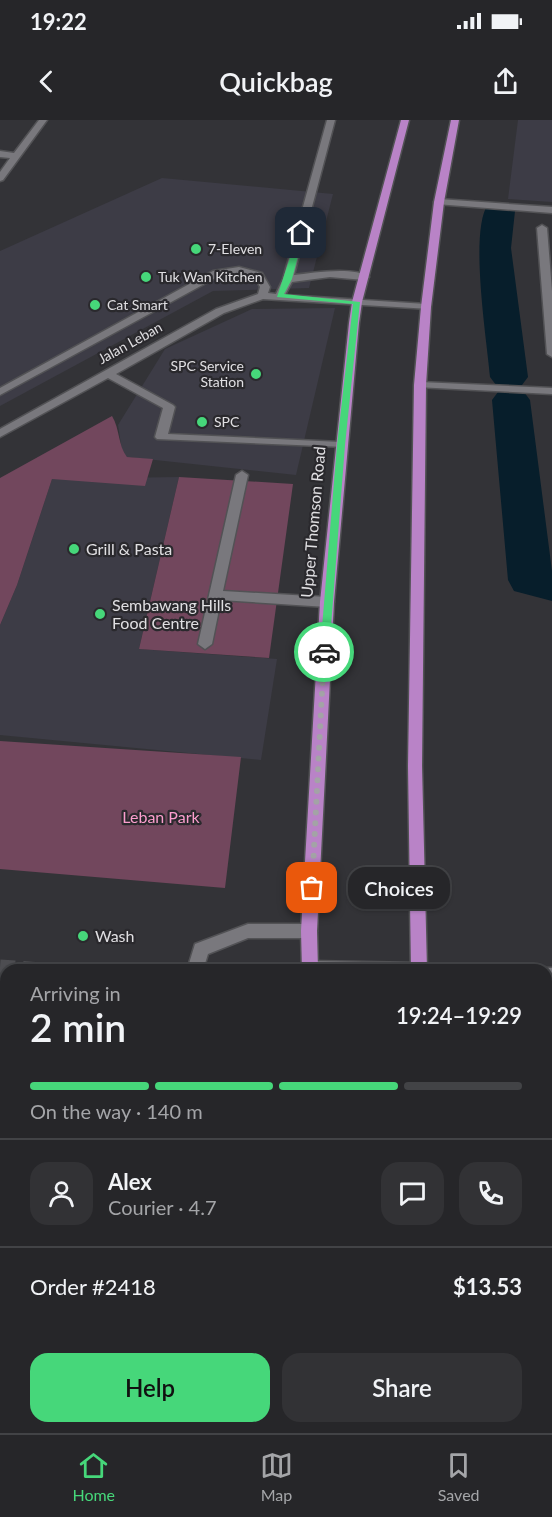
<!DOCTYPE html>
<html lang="en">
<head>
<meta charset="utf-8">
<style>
	body { margin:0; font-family:Lato,sans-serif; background:#323235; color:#f1f3f6; height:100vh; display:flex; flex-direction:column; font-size:22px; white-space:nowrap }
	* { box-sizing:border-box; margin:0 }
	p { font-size:20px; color:#a4a5a8 }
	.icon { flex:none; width:33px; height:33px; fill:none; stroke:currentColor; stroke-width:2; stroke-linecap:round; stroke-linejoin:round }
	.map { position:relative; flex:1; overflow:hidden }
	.details { position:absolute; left:0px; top:844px; width:552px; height:470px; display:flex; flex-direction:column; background:#262629; border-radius:18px 18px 0 0; box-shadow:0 2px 4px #0004,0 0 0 2px #424346 }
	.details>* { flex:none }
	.pin { position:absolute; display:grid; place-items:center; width:51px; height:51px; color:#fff; margin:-26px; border-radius:12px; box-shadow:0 3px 9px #0006 }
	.courier { position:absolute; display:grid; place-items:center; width:60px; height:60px; margin:-30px; border:4px solid #46d77a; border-radius:50%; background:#fff; color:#222; box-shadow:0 2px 8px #0007 }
	.bubble { position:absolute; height:42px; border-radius:18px; background:#262629; box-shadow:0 2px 4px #0004,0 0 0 2px #424346; font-size:20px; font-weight:600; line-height:42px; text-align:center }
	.headline em { font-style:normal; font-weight:600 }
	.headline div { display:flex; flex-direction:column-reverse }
	.headline { display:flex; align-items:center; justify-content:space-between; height:102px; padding:0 30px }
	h1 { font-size:39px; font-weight:600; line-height:45px }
	.bar { display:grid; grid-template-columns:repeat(4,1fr); gap:9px 6px; align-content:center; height:72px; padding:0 30px }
	.bar i { height:8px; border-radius:4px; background:#424346 }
	.bar .current { background:#46d77a }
	.bar p { grid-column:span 4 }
	.line { display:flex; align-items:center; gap:15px; padding:0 30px; border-top:2px solid #424346 }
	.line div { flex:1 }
	.round { display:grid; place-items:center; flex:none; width:63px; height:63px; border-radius:18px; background:#323235 }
	.action { display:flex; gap:12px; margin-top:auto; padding:12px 30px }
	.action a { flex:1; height:69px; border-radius:18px; background:#46d77a; color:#111; font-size:24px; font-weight:600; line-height:69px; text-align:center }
	.action a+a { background:#323235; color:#f1f3f6 }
	.status { display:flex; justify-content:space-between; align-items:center; height:42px; padding:0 30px; background:#262629; direction:ltr }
	.status svg { height:16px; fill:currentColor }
	header { display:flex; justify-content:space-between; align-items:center; height:78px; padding:0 30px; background:#262629; font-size:27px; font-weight:600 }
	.dock { display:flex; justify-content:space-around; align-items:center; height:84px; border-top:2px solid #424346; background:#262629; font-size:16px; color:#a4a5a8 }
	.dock a { display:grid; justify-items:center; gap:3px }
	.dock .current { color:#46d77a }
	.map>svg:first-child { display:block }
	.built { fill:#3d3c46 }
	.green { fill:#72475d }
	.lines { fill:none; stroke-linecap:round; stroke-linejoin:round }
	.canal { fill:#071e2b; fill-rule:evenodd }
	.minor-tunnel { stroke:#4d4d51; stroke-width:15; stroke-dasharray:15 8; stroke-linecap:butt }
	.minor-casing { stroke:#525255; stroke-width:3 }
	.major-casing { stroke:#525255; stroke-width:3 }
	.minor { fill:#79787d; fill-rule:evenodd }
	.major { fill:#b983c7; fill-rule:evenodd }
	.route { fill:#46d77a }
	.done { stroke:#a3a3a6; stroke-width:6; stroke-dasharray:0 10.8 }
	.poi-dot { fill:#46d77a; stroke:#2a292d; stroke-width:2 }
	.labels { text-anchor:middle; stroke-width:4.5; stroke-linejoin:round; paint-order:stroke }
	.far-poi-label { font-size:14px; fill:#e0dfe2; stroke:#2a292d; text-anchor:start }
	.far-street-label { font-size:14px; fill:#e0dfe2; stroke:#2a292d }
	.street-label { font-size:16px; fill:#e0dfe2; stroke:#2a292d }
	.poi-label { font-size:16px; fill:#e0dfe2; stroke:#2a292d; text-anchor:start }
	.park-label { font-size:16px; fill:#fb9ece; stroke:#2a292d }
</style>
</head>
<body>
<div class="status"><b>19:22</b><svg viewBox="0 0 49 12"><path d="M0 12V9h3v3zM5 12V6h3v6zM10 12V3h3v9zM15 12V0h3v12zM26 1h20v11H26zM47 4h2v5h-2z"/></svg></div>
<header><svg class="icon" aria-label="back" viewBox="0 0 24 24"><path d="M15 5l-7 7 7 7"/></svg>Quickbag<svg class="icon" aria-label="share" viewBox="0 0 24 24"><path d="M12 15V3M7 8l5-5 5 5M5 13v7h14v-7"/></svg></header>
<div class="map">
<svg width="552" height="1313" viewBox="0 0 552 1313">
	<rect width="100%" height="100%" fill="#333337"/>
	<path class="built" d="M518,0H552V82L508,79Z
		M162,58L333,74L309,168L213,171L0,286V131Z
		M335,188L296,355L127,337L122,331L118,305L165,229L252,189Z
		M179,357L139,529L277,539L261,640L0,615V505L17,465L52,359Z"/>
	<path class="green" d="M112,296C120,309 118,326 127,337L153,339L145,366L52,359L17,465L0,505V358Z
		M179,357L293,364L269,538L139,529Z
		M0,621L241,637L225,768L0,749Z"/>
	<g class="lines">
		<path class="canal" d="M499,82L510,84L515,91L511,128L528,257L522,265L509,268L496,265L490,257C487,220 469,112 488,84Z
			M511,269L524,272L530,280L552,451V481L514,471L508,460L492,280L498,272Z"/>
		<path class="minor-tunnel" d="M0,847L43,850"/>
		<g class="minor-casing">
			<path id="minor" d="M39,0H47L3,60L0,61V52L10,38L0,37V31L14,33Z
				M327,0H335L294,155C312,153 354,146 369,157L364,160L330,157L292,162L285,175L426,184L430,185V189L263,179L224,193L116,254L173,285L175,287L168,314L341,322L347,325L345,327L157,319L155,317L163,288L108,258L0,317V309L216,189L258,174L260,167L255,157L239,153L219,156L0,275V268L213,151L239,147L262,153L270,167L268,173L276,174L283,159Z
				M439,79L552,87V93L436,84L434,82Z
				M542,105L547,108L552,171V237L547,234L537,108Z
				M420,262L552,268V274L416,267V263Z
				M242,351L248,355L223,471L327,477L334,482L327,487L221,480L212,524L205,529L198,524L236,355Z
				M248,804H309L315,806L317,811L315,816L309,818H248L208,834L203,850H187L195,824Z
				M310,841L416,843L422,845L424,850H303L304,843Z
				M546,848H552V864H546V850H540Z
				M0,1006H6V1024H0Z"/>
		</g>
		<g class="major-casing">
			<path id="major" d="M401,0H409L362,182L359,203L334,482L317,811L318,850H302L301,811L320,482L349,203L352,182Z
				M451,0H459L444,82L431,187L426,265L422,646L427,850H411L408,646L414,265L421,187L434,82Z
				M280,1308H302V1313H280Z
				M416,1308H438V1313H416Z"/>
		</g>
		<use href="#minor" class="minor"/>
		<use href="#major" class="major"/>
	</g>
	<path class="route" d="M301,112L304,113L292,159L284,174L360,182L345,325L329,532L324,535L320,532L337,325L353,184L277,177L298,113Z"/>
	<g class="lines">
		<path class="done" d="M312,768L324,532"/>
	</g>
	<g class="poi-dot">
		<circle cx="196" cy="129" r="6"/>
		<circle cx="146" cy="157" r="6"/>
		<circle cx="95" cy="185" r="6"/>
		<circle cx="256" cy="254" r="6"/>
		<circle cx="202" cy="302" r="6"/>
		<circle cx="74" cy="429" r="6"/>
		<circle cx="100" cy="494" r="6"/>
		<circle cx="83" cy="816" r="6"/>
	</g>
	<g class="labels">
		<g class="far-poi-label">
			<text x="208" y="134">7-Eleven</text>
			<text x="158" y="162">Tuk Wan Kitchen</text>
			<text x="107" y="190">Cat Smart</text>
			<text x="244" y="251" text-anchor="end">SPC Service<tspan x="244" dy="16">Station</tspan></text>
			<text x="214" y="307">SPC</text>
		</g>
		<g class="far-street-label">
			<text transform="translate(130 223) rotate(-29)" y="5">Jalan Leban</text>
		</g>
		<g class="street-label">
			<text transform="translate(313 402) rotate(-85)" y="6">Upper Thomson Road</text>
		</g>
		<g class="poi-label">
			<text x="86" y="435">Grill &amp; Pasta</text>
			<text x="112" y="491">Sembawang Hills<tspan x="112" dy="18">Food Centre</tspan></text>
			<text x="95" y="822">Wash</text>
		</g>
		<g class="park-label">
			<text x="161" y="703">Leban Park</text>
		</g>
	</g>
</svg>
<div class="pin" style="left:312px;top:768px;background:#ea580c"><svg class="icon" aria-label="bag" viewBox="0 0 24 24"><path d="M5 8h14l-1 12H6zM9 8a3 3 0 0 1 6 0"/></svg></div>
<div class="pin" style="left:301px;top:113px;background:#1f2937"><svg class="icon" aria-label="home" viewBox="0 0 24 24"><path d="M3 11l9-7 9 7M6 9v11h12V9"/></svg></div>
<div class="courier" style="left:324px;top:532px"><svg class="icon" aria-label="car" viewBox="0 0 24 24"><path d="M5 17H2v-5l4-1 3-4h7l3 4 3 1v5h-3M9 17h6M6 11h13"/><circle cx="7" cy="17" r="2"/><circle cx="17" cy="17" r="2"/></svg></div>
<div class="bubble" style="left:348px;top:747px;width:102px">Choices</div>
<section class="details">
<div class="headline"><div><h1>2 min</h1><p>Arriving in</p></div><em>19:24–19:29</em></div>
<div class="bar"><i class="current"></i><i class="current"></i><i class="current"></i><i></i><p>On the way · 140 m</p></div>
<div class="line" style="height:108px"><a class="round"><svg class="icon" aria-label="person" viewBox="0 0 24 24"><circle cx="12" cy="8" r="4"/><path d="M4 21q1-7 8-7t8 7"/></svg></a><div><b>Alex</b><p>Courier · 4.7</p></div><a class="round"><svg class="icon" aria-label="chat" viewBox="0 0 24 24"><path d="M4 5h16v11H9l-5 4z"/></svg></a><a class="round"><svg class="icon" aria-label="phone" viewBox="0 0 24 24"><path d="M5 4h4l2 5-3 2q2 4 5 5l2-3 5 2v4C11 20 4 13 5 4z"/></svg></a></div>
<div class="line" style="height:78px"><div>Order #2418</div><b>$13.53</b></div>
<div class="action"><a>Help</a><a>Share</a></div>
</section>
</div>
<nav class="dock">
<a class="current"><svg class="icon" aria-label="home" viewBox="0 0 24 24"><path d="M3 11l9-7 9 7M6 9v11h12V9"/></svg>Home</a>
<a><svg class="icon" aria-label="map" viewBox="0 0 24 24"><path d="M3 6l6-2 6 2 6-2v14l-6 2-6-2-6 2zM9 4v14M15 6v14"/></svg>Map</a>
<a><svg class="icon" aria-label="saved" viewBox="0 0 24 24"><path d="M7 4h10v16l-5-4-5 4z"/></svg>Saved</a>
</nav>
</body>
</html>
